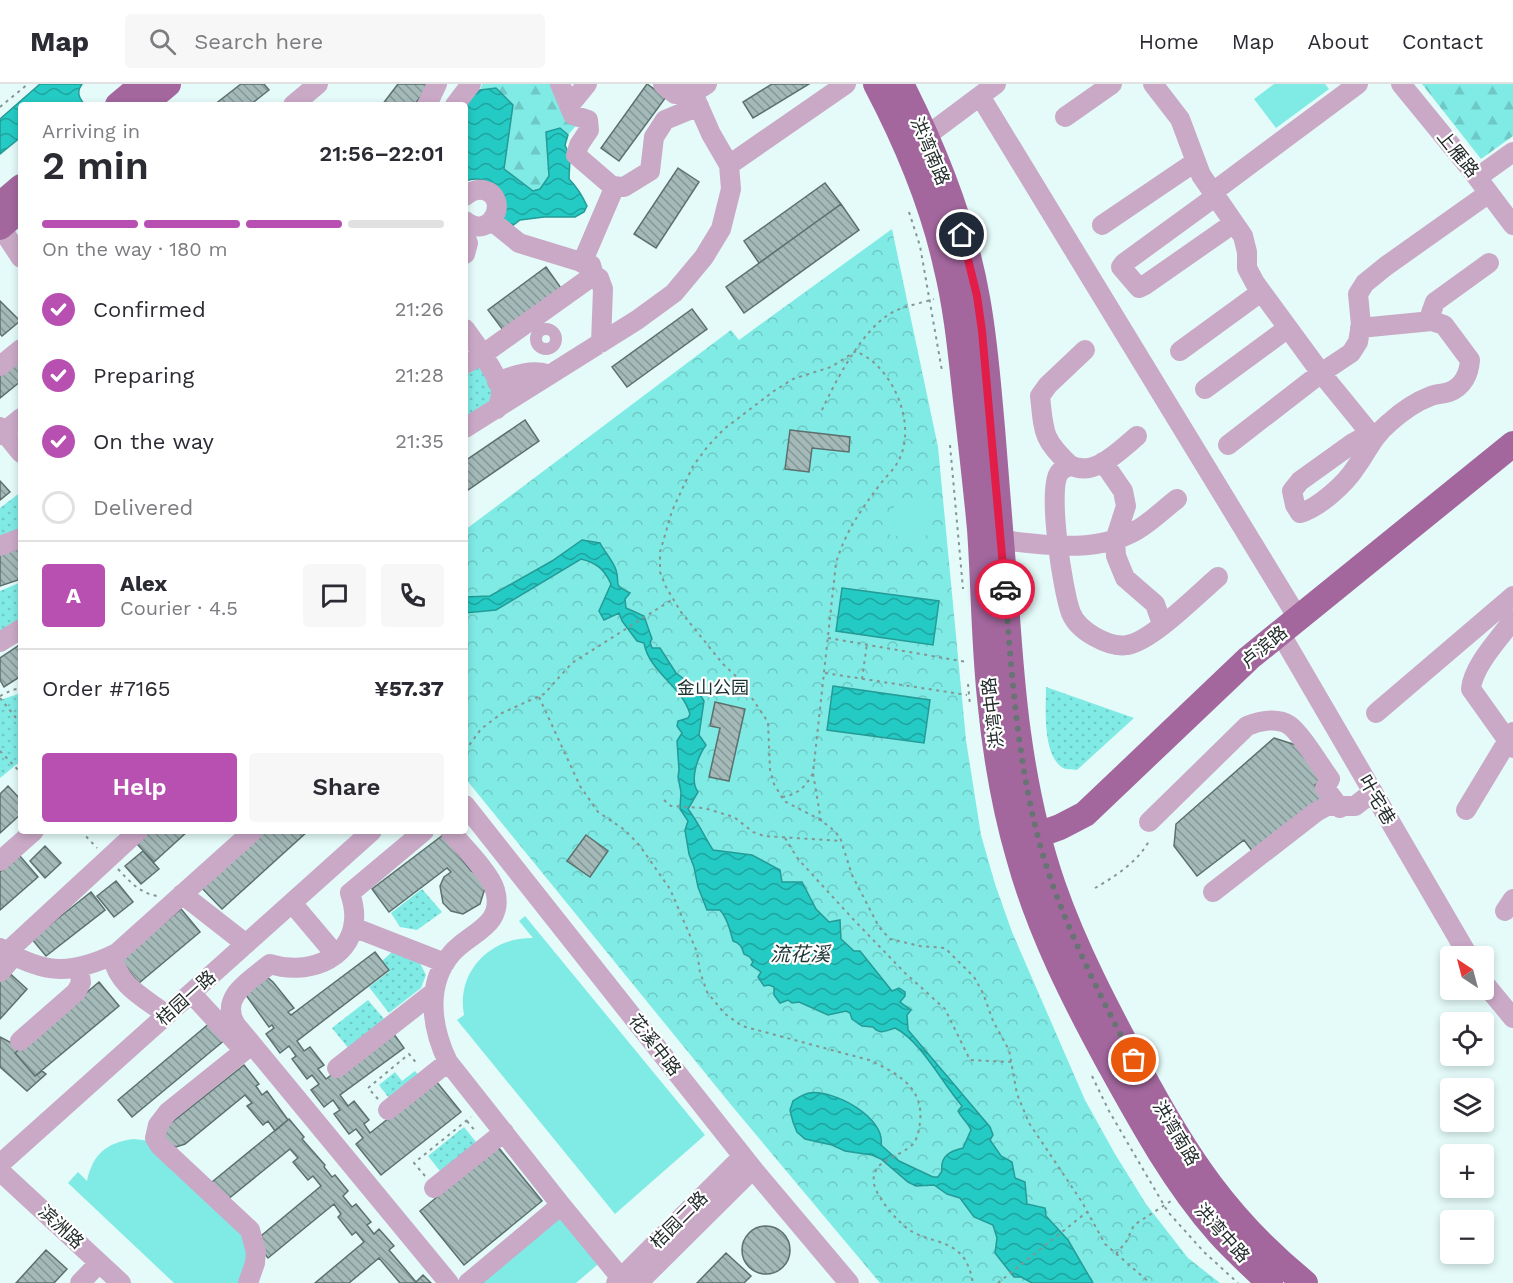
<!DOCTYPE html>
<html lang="en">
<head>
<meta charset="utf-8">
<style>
	body { margin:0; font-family:"Work Sans","Noto Sans SC",sans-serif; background:#f7f7f7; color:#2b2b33; height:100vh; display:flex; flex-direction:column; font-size:22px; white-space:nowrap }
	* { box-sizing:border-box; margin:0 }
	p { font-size:20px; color:#7c7c81 }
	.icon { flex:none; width:33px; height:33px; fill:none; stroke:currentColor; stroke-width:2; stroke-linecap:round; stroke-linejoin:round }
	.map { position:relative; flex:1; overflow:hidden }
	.sheet { position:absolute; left:18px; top:18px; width:450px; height:732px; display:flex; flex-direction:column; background:#fff; border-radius:6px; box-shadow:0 3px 9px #0003 }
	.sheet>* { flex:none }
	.needle { width:39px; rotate:324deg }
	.fabs { position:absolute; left:1440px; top:862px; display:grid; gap:12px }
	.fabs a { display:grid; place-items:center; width:54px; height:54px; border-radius:6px; background:#fff; box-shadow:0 3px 9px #0003; font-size:30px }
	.pin { position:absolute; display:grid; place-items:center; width:51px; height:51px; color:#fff; margin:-26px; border:3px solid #fff; border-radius:50%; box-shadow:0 2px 6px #0007 }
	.courier { position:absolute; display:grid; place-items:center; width:60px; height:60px; margin:-30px; border:4px solid #e11d48; border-radius:50%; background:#fff; color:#222; box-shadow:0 2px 8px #0007 }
	.summary em { font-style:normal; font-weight:600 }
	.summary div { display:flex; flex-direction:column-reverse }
	.summary { display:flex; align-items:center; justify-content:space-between; height:102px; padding:0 24px }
	h1 { font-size:39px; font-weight:600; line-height:45px }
	.bar { display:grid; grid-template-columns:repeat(4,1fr); gap:9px 6px; align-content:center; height:72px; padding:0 24px }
	.bar i { height:8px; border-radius:4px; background:#e1e1e2 }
	.bar .current { background:#b850b2 }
	.bar p { grid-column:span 4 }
	.line { display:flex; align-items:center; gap:15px; padding:0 24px; border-top:2px solid #e1e1e2 }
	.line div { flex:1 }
	.round { display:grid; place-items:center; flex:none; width:63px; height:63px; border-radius:6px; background:#f7f7f7 }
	ol { padding:0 24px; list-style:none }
	li { display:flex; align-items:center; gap:18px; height:66px }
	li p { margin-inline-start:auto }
	li .icon { padding:6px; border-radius:50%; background:#b850b2; color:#fff; stroke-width:4 }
	li:last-child { color:#7c7c81 }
	li i { width:33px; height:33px; border:3px solid #e1e1e2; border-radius:50% }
	.cta { display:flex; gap:12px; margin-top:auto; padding:12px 24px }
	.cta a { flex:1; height:69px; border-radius:6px; background:#b850b2; color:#fff; font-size:24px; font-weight:600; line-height:69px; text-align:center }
	.cta a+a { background:#f7f7f7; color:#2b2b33 }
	header { display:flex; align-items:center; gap:36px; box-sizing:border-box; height:84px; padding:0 30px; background:#fff; border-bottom:2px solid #e1e1e2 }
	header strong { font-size:28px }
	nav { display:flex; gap:33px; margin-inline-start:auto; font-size:21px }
	.search { width:420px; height:54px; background:#f7f7f7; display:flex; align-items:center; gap:15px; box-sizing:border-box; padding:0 21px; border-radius:6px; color:#7c7c81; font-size:22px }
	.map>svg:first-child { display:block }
	.grass { fill:url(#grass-dots) }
	.forest { fill:url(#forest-firs) }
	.park { fill:url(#park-crowns) }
	.garden { fill:#80eae5 }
	.water { fill:url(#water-waves); stroke:#249b96; stroke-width:1.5 }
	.building { fill:url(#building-back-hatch); stroke:#5c706e; stroke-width:1.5 }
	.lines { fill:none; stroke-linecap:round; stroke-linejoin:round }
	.path { stroke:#849593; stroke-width:2; stroke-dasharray:3 4.5; stroke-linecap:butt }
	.minor { stroke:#caa9c7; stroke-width:20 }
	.major { stroke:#a3679e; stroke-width:26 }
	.done { stroke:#677473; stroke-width:6; stroke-dasharray:0 10.8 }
	.route { stroke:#e11d48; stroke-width:8 }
	.labels { text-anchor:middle; stroke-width:4.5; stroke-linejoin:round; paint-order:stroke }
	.street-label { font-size:18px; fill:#232c2b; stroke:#fff }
	.park-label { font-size:18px; fill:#1a3332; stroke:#fff }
	.water-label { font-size:20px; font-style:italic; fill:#203938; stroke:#fff }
</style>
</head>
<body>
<header>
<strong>Map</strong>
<div class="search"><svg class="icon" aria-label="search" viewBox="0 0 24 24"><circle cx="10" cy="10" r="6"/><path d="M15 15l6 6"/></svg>Search here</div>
<nav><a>Home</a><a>Map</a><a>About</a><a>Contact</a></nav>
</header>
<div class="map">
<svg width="1513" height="1199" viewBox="0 0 1513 1199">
	<defs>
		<pattern id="grass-dots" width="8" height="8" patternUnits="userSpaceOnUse" patternTransform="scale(1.5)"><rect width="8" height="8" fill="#80eae5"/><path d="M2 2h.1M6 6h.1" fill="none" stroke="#6ec9c5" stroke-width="1.8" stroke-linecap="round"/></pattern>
		<pattern id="forest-firs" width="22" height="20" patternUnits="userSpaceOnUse" patternTransform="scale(1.5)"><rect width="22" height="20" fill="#80eae5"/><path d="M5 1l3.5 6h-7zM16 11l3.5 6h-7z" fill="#6ec9c5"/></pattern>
		<pattern id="park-crowns" width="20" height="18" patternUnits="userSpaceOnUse" patternTransform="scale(1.5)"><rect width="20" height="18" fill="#80eae5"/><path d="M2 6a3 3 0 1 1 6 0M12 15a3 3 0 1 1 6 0" fill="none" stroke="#6ec9c5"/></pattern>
		<pattern id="water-waves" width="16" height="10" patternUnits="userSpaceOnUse" patternTransform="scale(1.5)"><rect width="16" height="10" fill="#24cac4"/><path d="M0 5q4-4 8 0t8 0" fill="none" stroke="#1fa49f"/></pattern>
		<pattern id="building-back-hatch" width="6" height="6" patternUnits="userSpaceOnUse" patternTransform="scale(1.5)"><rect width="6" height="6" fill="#a4bab9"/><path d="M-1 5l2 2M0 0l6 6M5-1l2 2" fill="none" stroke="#859797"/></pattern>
	</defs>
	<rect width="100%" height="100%" fill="#e4fbf9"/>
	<path class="grass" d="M481,278L496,313L465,334V287Z
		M21,408V451L0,459V424Z
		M21,498V542L0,555V507Z
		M1046,603L1134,634L1077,686C1072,685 1067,686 1063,684C1042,671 1046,624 1046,603Z
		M21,609V684L17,680L0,694V616Z
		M422,805L442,828L417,846L400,843L391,829Z
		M393,867L420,879L426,891L421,904L389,929L369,903L390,887L382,877Z
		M368,916L385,936L349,965L332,944Z
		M415,987L422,995L392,1018L379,1001L395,988L402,997Z
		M464,1043L480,1063L444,1092L428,1072Z"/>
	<path class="forest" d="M482,0H557L580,37L568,51L560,44L547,67L549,92L540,105L533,107L504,85L496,4L480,6Z
		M1422,0H1513V52L1481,75Z"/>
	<path class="park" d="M892,145L938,363L966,656L981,751L995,800L1012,848L1085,1016L1115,1070L1146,1120L1188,1174L1220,1199H880L732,1022L465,694V446L731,246L739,256Z"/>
	<path class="garden" d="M1274,0H1325L1329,5L1276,44L1254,15Z
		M895,416L931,422L925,456L890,451Z
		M525,832L705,1051L615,1130L457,936L464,931C456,888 490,853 533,854L519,837Z
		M133,1055L152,1057L248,1146L246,1199H174L68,1099L78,1088L87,1097C93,1070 106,1059 133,1055Z
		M561,1128L603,1176L576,1199H478Z"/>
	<path class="water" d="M40,0H82C76,8 79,14 85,21H21V53L0,70V35Z
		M496,4L513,21L504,85L533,107L540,105L549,92L546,48L560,44L568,51L565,61L570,73L569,95C577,103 582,111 587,122L584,128L575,133H544L520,136L512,142L500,134L495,102C485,95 477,93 465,97V21L462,15L480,6Z
		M582,456L600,459C604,467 613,477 616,486C621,502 611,499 630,509L625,515L626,524L644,532L652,555L650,558L652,564H660L676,589L696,604L704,617L699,651L706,661C698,672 689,696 698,708L688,725C698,738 704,752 713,766L752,771L780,786L782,798H802L816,825L829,838L840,836L841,855L854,867H860L892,907L899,904L905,908V912L900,918L911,926L907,931L908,946L990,1043L993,1051L990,1056L1001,1072L1012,1078L1015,1094L1025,1098L1027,1120L1045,1124L1046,1132L1068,1156L1093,1199H1032L1021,1193H1014L995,1169L997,1154L993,1141L974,1133L960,1114L947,1110L934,1101L916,1102L908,1098L881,1075L872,1071L845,1067L832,1061L805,1055L797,1048L793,1038L790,1026L793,1017C798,1014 803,1010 809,1009C834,1005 886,1034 881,1061L899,1077L933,1093H938L942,1087C940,1072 950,1067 963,1064L971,1046C968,1038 962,1035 958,1027L962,1022C943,1000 920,956 895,944C885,947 880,951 873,943L862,942L852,935L850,929L846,927L828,931L799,918L792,919L788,916L780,919L774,911V903L769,901L764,902L758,893L761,888L751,881L753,878L750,873L744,870C742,863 740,859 733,857C730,846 727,834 720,826H707L698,803L694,783L689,770L685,746L688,737L680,725L681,708L678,693L679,686L677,657L682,649L677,642L678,637L688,634L690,630C682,602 649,588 644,559L637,557L622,537L619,529L604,536L599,527L611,500C604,485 597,479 581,475L496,526L465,529V513L490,512L552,477Z
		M842,504L939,517L933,561L836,547Z
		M833,602L930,616L924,659L827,646Z"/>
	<path class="building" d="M241,0H264L269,6L250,21H214Z
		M398,0H431L414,21H382Z
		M647,0L666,13L619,77L601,64Z
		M772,0H809L753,34L743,18Z
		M678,84L699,98L656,164L634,150Z
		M825,99L841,120L759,179L744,157Z
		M841,120L859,146L744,229L726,203Z
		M546,183L561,204L503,246L488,226Z
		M0,217L20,237L2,252L0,250Z
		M692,225L707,245L627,303L612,283Z
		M21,269V297L0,314V287Z
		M525,336L539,357L465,408V377Z
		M790,346L850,353L849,368L812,364L809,388L785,385Z
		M0,397L10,408L0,416Z
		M21,464V495L0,502V471Z
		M21,560V592L4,603L0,596V574Z
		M715,618L745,625L729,697L709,693L720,644L710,642Z
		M1274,654L1302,663L1325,694L1315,701L1324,714L1253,768L1244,756L1197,792L1174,762L1176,740Z
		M8,702L21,716V730L0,749V710Z
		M149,747H188L154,778L136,759Z
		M261,747H308L222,825L200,802Z
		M443,751L471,787L476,789L485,804L480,820L463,830L451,827L443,819L440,802L444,793L451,788L447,784L389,828L372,805Z
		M586,751L608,767L590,793L567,777Z
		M45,762L61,779L45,794L30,777Z
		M143,767L159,785L141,800L125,782Z
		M19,771L38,793L0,826V788Z
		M116,797L133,818L114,833L97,812Z
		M91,808L105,826L46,872L32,855Z
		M181,825L200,848L139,899L119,876Z
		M375,868L389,886L297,957L304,967L310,963L324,981L318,985L326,995L391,946L404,964L340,1011L348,1022L354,1017L369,1036L364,1040L370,1049L436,997L461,1028L381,1091L356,1060L363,1054L356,1045L349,1050L334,1030L340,1026L333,1016L324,1023L311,1006L319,1000L312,991L307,995L292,975L296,972L289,962L280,969L266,950L274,944L272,941L269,943L246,911L265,893L268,894L273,898L294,924L288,928L291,931Z
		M6,886L27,905L0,935V893Z
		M99,898L119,922L35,992L15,969Z
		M211,938L226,955L132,1033L118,1016Z
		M0,953L21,964L15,969L35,992L42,987L46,990L27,1007L0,983Z
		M244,981L259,1000L256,1002L262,1011L267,1007L288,1036L275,1047L268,1037L263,1041L247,1022L252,1019L245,1011L185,1060L176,1063L170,1061L164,1054L166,1043Z
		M289,1035L304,1053L302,1055L325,1081L324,1083L332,1093L335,1091L348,1107L343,1112L352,1123L356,1120L371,1138L367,1141L374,1150L379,1145L394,1162L389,1166L416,1198L423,1191L431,1199H400L379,1174L349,1199H315L364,1158L356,1148L352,1151L338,1133L341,1130L334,1120L268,1174L255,1157L321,1102L313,1092L308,1096L293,1078L298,1074L290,1065L222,1120L207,1102Z
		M498,1063L542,1117L464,1181L420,1127Z
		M742 1166a24 24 0 1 1 48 0a24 24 0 1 1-48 0Z
		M46,1166L67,1185L54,1199H16Z
		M726,1169L751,1192L744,1199H697Z"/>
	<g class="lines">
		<path class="path" d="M0,23L28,0
			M909,128L920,162L942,287
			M822,326C836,296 863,244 893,228C905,222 921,219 934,215
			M950,361L963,505
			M828,554L967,578
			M825,589L967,611
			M862,595L867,560
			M968,600L970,621
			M0,612L12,606L21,604
			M539,613L580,702L598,728L625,746L640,762L670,805L697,868L700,888L707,908L724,929L742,942L869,976C897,989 924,1003 920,1038C919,1046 918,1054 913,1060C900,1074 870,1075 874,1100C877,1114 898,1139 911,1147C925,1156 944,1156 957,1167C967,1174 971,1188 973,1199
			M0,614L21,640
			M0,667L21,689
			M465,667L481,645L502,629L544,610L572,579L673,515
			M782,713C797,711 806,703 813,689
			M664,716L671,722L704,724L734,733L753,748L764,752L841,757
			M821,737L813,689L836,479C846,446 861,426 881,399C886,393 892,387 896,381C917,349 899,299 872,277C867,273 861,270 856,267L831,283L793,295L774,307L724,345L708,362L693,382L672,427L660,468V488L666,503L681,528L723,580L739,595L768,638L770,686L774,700L784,717L817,734L830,743L840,753L852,791L879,843L890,855L920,862L945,864L974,893L983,909L993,937L1009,966L1017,1010L1029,1039L1082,1118L1105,1160L1150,1199
			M81,747L97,764
			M785,754L798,775L853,835L905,889L945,925L970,976L1011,978
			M118,785C130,798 140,809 157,812
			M1095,804C1116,792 1139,777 1150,755
			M1092,992L1109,1027L1168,1128L1204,1168L1238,1199
			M378,1015L368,1004L409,970L418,981
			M467,1037L476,1048
			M425,1092L414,1079L471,1033
			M1116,1170L1126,1158L1134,1141L1171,1117
			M998,1199L1087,1128"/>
		<path class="minor" d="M560,0L573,31L588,36L589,46L579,61L576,71L612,102L624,103L650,87L654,53L665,36L699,22
			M663,0L675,10L693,9L707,0
			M689,0L711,50L729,81L846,0
			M1153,0L1180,35L1201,91L1243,152L1247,168V184L1255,199L1321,289L1374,354
			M1401,0L1473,88L1513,141
			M980,12L1298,534
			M293,21L318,0
			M427,21L437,0
			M455,21L471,0
			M569,22L587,0
			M1065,33L1112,0
			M925,53L996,0
			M1478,93L1513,68
			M1213,108L1358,0
			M465,112C471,107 476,105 483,106C511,112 492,158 465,137
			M1216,112L1124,179L1121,183L1139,204L1145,201L1234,139
			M492,137L519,159L591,181L594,191
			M1102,141L1195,78
			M0,142L21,174
			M465,153L468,159L465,170
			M582,179L615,102
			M1432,237L1431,229L1435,218L1489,179
			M1360,244L1432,237L1444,241L1470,276C1469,290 1463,303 1449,308C1443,310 1436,310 1431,312C1415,318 1401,328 1389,339C1372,353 1368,367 1356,383C1346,399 1319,424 1300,429L1295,421L1292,407L1300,397L1353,359L1362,354H1374
			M465,245C474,257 499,293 501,306C502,313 499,318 497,325
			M540 255a6 6 0 1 1 12 0a6 6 0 1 1-12 0Z
			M1085,266L1048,301L1040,312C1044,348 1042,355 1070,381C1067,383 1061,386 1059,389C1047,406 1063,509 1071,529C1078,547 1109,564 1127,561C1151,558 1199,509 1218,493
			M1180,267L1261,208
			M465,280L482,271L594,191L599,194L603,205L601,259
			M0,282L21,265
			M497,298C513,292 532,284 549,291
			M1205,305L1288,244
			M0,343L21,369
			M465,344L637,236L674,209L704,173L721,145L731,105L729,81
			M0,351L21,334
			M1228,361L1321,289L1351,269L1358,258L1361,241L1358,210L1365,199L1386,182L1489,109
			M1103,378L1123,407L1126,422L1115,456L1116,472L1125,494L1155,520L1162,540
			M1070,381C1094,394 1119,367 1137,352
			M1001,456C1046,461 1096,470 1137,446C1151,438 1164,425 1177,415
			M0,462L21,454
			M1513,536C1499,555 1473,582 1471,605L1513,664
			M0,558L21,545
			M1286,559L1469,873
			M1376,629L1513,512
			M465,721L753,1085L849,1199
			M1466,726L1513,648
			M1149,738L1247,642C1259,637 1277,633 1289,641C1300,648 1321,683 1330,695L1325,704L1340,724
			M424,747L350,809C353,818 355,827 354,837C350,878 304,891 270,880C251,896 218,913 236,941L449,1199
			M450,747C462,761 490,789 495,806C505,842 470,848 452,869C425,900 431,943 448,978L561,1121L621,1194
			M0,777L34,747
			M1213,808L1316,728L1327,722H1355L1373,708
			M182,810L246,860
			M292,819L335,870
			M1505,827L1513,815
			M353,843L445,879
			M0,864C44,890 70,892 117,869L253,747
			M7,868L138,747
			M112,871C118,902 143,913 167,931
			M0,888L14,872
			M1484,899L1513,934
			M191,909L236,958
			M20,957L76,908L81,899L79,883
			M244,967L168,1028L158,1041L155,1054L160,1062L250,1146L256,1168L255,1179L248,1199
			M337,984L434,908
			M388,1026L448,978
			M0,1080L372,747
			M0,1087L121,1199
			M434,1104L504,1048
			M80,1199L99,1179
			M468,1199L561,1121
			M616,1199L743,1072
			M638,1199L753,1085"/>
		<path class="major" d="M876,0C906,57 932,118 946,181C957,225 961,271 966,316C971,359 976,402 980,445C984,501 984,558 990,614C995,666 1004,722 1019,773C1039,846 1074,915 1110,981C1142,1039 1175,1099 1219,1149C1235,1167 1253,1183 1270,1199
			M901,0C935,67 964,140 977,214C985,257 988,301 992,344C997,402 1001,461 1006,519C1009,563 1012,606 1018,649C1025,700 1036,753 1053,802C1075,865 1107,926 1139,985C1185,1071 1227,1136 1305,1199
			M118,21L143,0
			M143,21L168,0
			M0,121L21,103
			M0,143L21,125
			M1024,756L1060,743L1085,730L1249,574L1513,360"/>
	</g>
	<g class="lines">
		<path class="done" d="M1005,505C1013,605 1019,707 1053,802C1075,862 1104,920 1134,976"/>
		<path class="route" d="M962,151L977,212L982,247L1005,505"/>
	</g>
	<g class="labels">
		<g class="street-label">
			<text transform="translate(930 67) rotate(67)" y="6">洪湾南路</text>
			<text transform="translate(1458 70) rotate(51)" y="6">上雁路</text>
			<text transform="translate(1264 563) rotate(-40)" y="6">卢滨路</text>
			<text transform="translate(993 629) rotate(-97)" y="6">洪湾中路</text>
			<text transform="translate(1377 716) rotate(60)" y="6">叶宅巷</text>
			<text transform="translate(186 914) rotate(-42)" y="6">桔园一路</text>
			<text transform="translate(655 961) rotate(52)" y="6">花溪中路</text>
			<text transform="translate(1176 1049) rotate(59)" y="6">洪湾南路</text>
			<text transform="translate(679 1136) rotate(-45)" y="6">桔园二路</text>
			<text transform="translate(61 1143) rotate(43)" y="6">滨洲路</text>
			<text transform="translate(1222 1149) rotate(48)" y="6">洪湾中路</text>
		</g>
		<g class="park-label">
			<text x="713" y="610">金山公园</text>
		</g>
		<g class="water-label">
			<text x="800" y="877">流花溪</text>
		</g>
	</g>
</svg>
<div class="fabs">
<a><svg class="needle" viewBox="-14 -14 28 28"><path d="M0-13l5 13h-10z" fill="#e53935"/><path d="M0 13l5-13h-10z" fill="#7c7c81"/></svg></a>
<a><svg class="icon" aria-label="locate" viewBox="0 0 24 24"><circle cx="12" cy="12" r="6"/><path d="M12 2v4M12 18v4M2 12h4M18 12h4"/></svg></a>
<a><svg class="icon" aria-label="layers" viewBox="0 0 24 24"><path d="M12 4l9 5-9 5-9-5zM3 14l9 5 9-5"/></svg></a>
<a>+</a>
<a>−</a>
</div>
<div class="pin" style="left:1134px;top:976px;background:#ea580c"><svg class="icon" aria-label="bag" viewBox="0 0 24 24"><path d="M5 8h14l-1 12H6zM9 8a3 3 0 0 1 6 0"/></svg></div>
<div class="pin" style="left:962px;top:151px;background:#1f2937"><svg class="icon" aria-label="home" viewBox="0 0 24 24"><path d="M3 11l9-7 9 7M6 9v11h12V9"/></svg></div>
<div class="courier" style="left:1005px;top:505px"><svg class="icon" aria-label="car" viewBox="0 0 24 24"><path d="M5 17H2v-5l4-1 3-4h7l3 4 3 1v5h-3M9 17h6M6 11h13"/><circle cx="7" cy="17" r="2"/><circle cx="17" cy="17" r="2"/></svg></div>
<section class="sheet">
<div class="summary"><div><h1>2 min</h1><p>Arriving in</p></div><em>21:56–22:01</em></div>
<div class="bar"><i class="current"></i><i class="current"></i><i class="current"></i><i></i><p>On the way · 180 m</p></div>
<ol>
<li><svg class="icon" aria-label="check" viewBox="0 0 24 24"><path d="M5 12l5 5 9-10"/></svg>Confirmed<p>21:26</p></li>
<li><svg class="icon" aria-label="check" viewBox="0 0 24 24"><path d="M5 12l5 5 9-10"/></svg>Preparing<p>21:28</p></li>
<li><svg class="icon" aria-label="check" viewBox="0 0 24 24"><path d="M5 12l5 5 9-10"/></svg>On the way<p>21:35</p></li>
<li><i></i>Delivered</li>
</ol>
<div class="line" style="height:108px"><b class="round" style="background:#b850b2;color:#fff">A</b><div><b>Alex</b><p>Courier · 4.5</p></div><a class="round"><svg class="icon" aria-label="chat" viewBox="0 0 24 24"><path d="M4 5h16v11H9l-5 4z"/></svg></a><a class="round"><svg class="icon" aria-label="phone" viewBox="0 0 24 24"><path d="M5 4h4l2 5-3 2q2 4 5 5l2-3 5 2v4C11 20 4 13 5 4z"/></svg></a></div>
<div class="line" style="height:78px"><div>Order #7165</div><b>¥57.37</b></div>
<div class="cta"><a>Help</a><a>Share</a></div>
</section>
</div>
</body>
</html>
